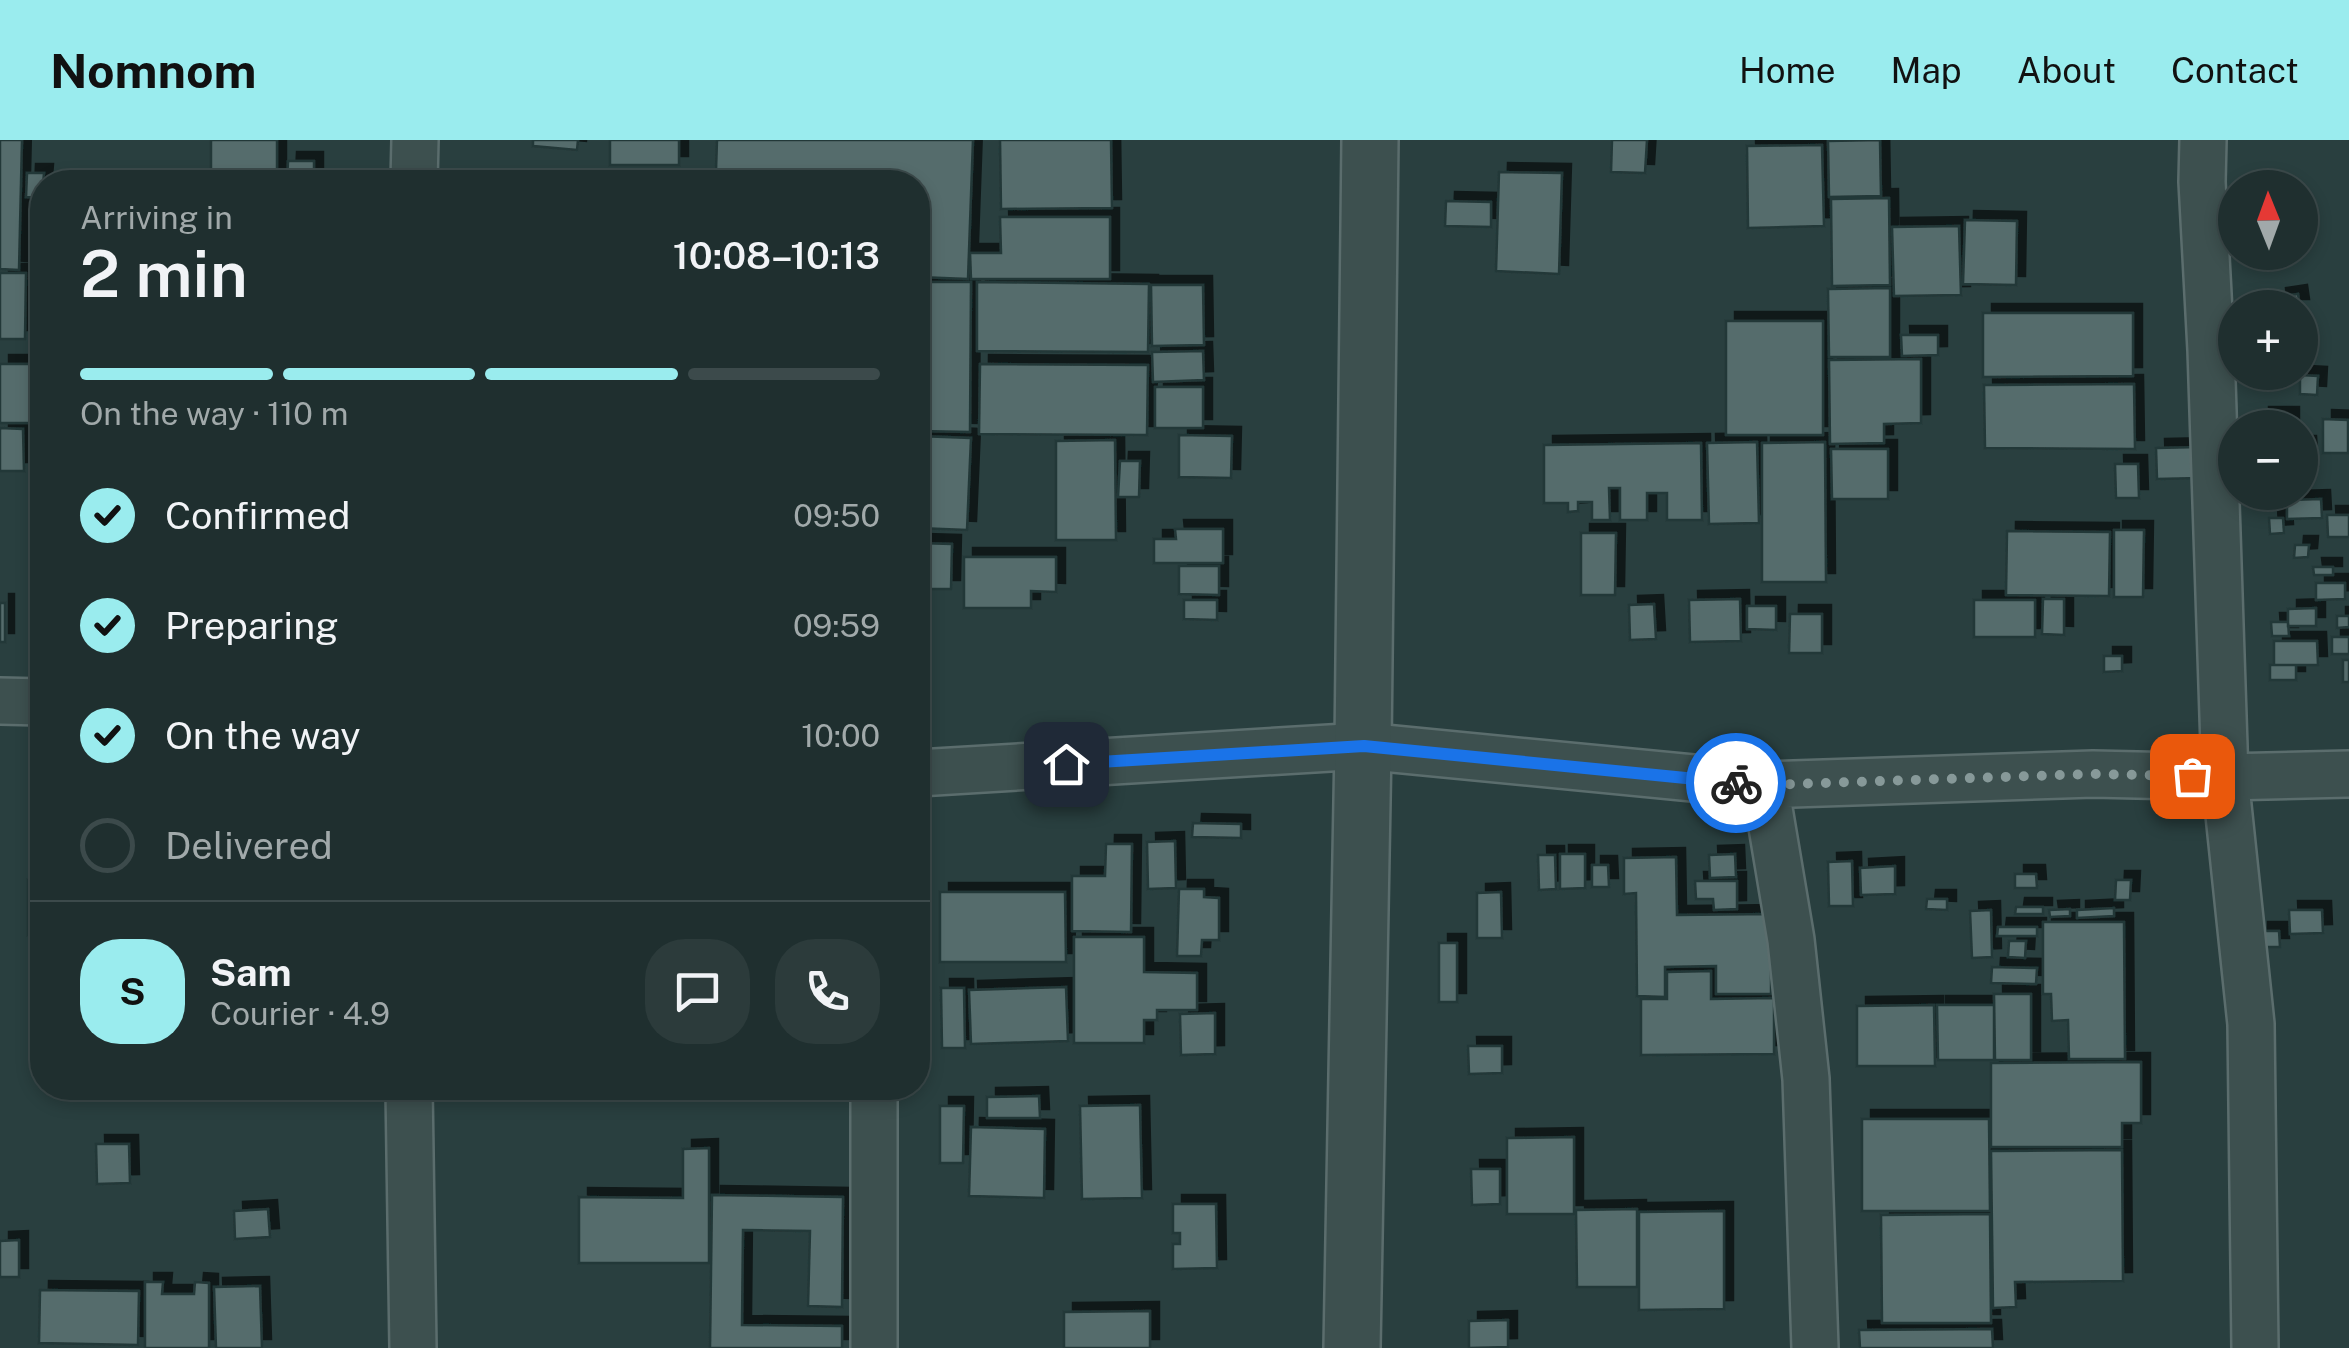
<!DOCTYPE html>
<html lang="en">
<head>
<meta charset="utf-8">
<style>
	body { margin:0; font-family:"Public Sans",sans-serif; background:#2c3b3b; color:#f1f3f6; height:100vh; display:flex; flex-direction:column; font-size:38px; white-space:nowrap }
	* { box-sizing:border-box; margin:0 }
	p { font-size:32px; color:#a1a9aa }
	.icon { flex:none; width:55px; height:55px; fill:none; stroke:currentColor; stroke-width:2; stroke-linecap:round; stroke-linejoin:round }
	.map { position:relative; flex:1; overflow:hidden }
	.drawer { position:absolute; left:30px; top:30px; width:900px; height:930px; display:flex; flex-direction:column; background:#1f2f2f; border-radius:40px; box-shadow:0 5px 15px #0003,0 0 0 2px #3c4a4b }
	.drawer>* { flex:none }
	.needle { width:65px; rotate:359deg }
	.buttons { position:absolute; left:2218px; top:30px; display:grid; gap:20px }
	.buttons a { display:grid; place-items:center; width:100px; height:100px; border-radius:50%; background:#1f2f2f; box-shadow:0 5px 15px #0003,0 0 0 2px #3c4a4b; font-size:50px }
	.pin { position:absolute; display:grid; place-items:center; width:85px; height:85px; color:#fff; margin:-42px; border-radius:20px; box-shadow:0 5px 15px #0006 }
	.courier { position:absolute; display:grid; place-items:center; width:100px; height:100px; margin:-50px; border:8px solid #1a73e8; border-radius:50%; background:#fff; color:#222; box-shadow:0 2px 12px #0007 }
	.overview em { font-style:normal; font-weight:600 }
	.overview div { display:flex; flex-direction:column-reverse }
	.overview { display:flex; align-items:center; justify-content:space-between; height:170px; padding:0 50px }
	h1 { font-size:65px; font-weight:600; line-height:75px }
	.bar { display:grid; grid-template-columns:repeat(4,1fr); gap:15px 10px; align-content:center; height:120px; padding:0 50px }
	.bar i { height:12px; border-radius:8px; background:#3c4a4b }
	.bar .active { background:#9aecee }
	.bar p { grid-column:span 4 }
	.line { display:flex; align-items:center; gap:25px; padding:0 50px; border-top:2px solid #3c4a4b }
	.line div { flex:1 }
	.round { display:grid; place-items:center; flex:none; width:105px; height:105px; border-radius:40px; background:#2c3b3b }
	ol { padding:0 50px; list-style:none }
	li { display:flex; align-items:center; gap:30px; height:110px }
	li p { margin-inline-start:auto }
	li .icon { padding:10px; border-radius:50%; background:#9aecee; color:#111; stroke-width:4 }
	li:last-child { color:#a1a9aa }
	li i { width:55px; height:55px; border:5px solid #3c4a4b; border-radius:50% }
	header { display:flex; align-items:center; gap:60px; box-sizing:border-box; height:140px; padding:0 50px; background:#9aecee; color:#111 }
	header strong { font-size:48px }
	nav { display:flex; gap:55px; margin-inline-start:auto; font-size:35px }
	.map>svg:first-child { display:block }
	.building { fill:#546c6c; stroke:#243737; stroke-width:2.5; filter:url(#shadow) }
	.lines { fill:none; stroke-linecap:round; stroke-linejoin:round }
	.minor-casing { stroke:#5b6d6d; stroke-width:50 }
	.tertiary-casing { stroke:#5b6d6d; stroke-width:60 }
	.minor { stroke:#3d504f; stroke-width:45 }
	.tertiary { stroke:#3d504f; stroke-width:55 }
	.done { stroke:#879999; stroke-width:10; stroke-dasharray:0 18 }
	.route { stroke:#1a73e8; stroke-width:12 }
</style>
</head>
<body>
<header>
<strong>Nomnom</strong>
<nav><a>Home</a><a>Map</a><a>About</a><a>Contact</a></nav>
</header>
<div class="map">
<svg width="2349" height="1208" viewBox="0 0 2349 1208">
	<defs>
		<filter id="shadow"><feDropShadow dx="9" dy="-9" stdDeviation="0" flood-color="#0009"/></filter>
	</defs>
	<rect width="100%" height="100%" fill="#293f3f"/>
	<path class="building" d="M0,0H22L19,130L0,129Z
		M211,0H277V42H211Z
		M533,0H578L577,10L533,6Z
		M610,0H679V25H610Z
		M717,0H973L968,139L918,137V42H844L845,34L716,30Z
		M1000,0H1111L1112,68L1001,69Z
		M1612,0H1647L1645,33L1611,32Z
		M1880,0L1881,56L1829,57L1828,1Z
		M1822,5L1824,86L1748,88L1747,6Z
		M288,21H314V42H287Z
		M1499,32L1562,33L1559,134L1496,131Z
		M27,33H44L42,58L26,57Z
		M1889,58L1890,145L1832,146L1831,59Z
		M1446,61L1491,62V87L1445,86Z
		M1000,77H1110V139H971L970,113H1001Z
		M1965,80L2017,81L2016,145L1963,144Z
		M1959,86L1961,155L1894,156L1892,87Z
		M0,133H26L25,199H0Z
		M918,142H971L970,292L918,291Z
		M977,142L1149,144L1148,212L977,211Z
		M1151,145H1203L1204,205L1152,206Z
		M1890,148V217H1829L1828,149Z
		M2298,154L2300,168H2278L2277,157Z
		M32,171H42V199H31Z
		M1983,173H2133V236L1983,237Z
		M1726,181H1823V295H1726Z
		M1901,195H1938V215L1902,216Z
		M1203,211L1204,240L1153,242L1152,212Z
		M1921,219V283L1884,284V303L1830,304L1829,220Z
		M0,224H42V283H0Z
		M980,224L1148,225L1147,295L979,294Z
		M2300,235L2318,236L2317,255L2300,254Z
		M2134,244L2135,309L1985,308L1984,245Z
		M1155,247H1203V288H1155Z
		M2260,276H2290V288H2260Z
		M2323,279L2348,280V313H2323Z
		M0,288L23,289L24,331H0Z
		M1179,295L1232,296L1231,338L1179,337Z
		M918,296L971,298L967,390L918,388Z
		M1115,300L1116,400H1056V301Z
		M1757,302L1759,383L1709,384L1707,303Z
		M1825,302L1826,442H1762V303Z
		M1701,303L1702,380H1667V353H1647V380H1620V348H1609L1610,380H1592V362H1578V371L1568,372V363H1544V305Z
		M2300,305H2307L2309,335L2300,336Z
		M2199,307L2200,338L2157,339L2156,308Z
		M1831,309H1888V359H1832Z
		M1120,321H1140L1139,357H1118Z
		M2115,324H2138L2139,358H2116Z
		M2263,352H2285L2286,361L2263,362Z
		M2321,359L2322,378L2287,379V360Z
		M2327,375H2349V397H2328Z
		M2269,378H2283L2284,393L2270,394Z
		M1175,389H1223V423H1154V399H1176Z
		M2114,390H2144L2143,457H2114Z
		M2007,391L2110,392L2109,456L2006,455Z
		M1581,393H1616L1615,455H1581Z
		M918,403L952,404L951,449H918Z
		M2295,405H2309L2308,417L2294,418Z
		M964,417H1056V452L1031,451V468H964Z
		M1179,426H1219V455L1179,454Z
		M2313,427H2333V435H2314Z
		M2316,443H2345V459L2316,460Z
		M1740,459L1741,501L1690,502L1689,460Z
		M2043,459H2064V495L2042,494Z
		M1184,460H1217V480L1184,479Z
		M1974,460H2035V497H1974Z
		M0,463H5V502H0Z
		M1654,464L1656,499L1630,500L1629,465Z
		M1747,466H1776V490L1747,489Z
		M2316,468V486H2288V469Z
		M1790,474H1822V513H1789Z
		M2337,476H2349V487L2337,488Z
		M2271,482H2288L2289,496H2272Z
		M2332,497H2349V514H2332Z
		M2274,501H2317L2318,525H2274Z
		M2104,516H2122V531L2104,532Z
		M2343,520H2349V542H2343Z
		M2270,525H2296V540H2270Z
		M1193,683L1241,684V698L1192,697Z
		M1175,701L1176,748L1148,749L1147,702Z
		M1106,704H1132L1131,792L1072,791V736H1105Z
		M34,709H42V739H35Z
		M1560,714H1585V748L1560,749Z
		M1735,714L1736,737L1710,738L1709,715Z
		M1538,715H1555L1556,749L1539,750Z
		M1676,717L1677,775L1771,774V854H1716V826L1665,827V857L1637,856L1636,753L1624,754V718Z
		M1852,721L1853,766H1829L1828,722Z
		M1592,725H1608L1609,747H1592Z
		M1895,726V754L1861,755L1860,728Z
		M2015,734H2036L2037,748H2015Z
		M28,740H42V795H28Z
		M2116,740H2131L2130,760H2115Z
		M1695,741H1737V769L1714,770L1713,759H1696Z
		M1179,749H1204V757L1219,758V800H1202L1201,816H1177Z
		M940,752H1065L1066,822H940Z
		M1501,752L1502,798H1477V753Z
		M1927,759H1947V770L1926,769Z
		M2016,767H2043V774H2015Z
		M2114,768V776L2077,778V770Z
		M2070,769V776L2050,777L2049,770Z
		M1991,770L1992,817L1972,818L1970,771Z
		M2289,770H2322L2323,793L2290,794Z
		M2043,782H2124L2125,919H2069L2068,880L2052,881L2051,854H2043Z
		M1998,787H2037V796H1997Z
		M2259,791H2279L2280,807H2259Z
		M1074,797H1144V832L1197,833V870H1157V880H1144V903H1074Z
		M2009,801H2026L2025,818L2008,817Z
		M1439,803H1457V862H1439Z
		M1992,827L2037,828L2036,844L1991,843Z
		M1711,831V859L1774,858V914L1641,915V859H1667V832Z
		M1066,847L1068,901L971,904L969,850Z
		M941,848H964L965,908H942Z
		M1994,854H2031V920H1995Z
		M1934,865L1935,926H1857V866Z
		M1937,865H1994V920H1938Z
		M1215,873V914L1181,915L1180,874Z
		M1468,906H1502V933L1469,934Z
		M2141,922V983H2122V1007H1991V923Z
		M1039,956L1040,978H987V957Z
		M1140,965L1142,1058L1082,1059L1080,966Z
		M940,966H964L963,1023H940Z
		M1862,979H1989L1990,1071H1862Z
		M971,987L1045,989L1044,1058L969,1056Z
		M1574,997V1074H1507V998Z
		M96,1004H129L130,1043L97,1044Z
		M709,1008V1123H579V1057L683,1058V1009Z
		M2122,1010L2123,1141L2015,1142L2016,1167L1993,1168L1991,1011Z
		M1471,1029H1500V1064L1472,1065Z
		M712,1055L843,1057L842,1167L808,1166L810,1091L743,1090L742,1185L842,1186V1208H710Z
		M1173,1064H1216L1217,1128L1173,1129V1104H1180V1093H1173Z
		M268,1069L270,1097L235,1099L234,1071Z
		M1637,1069V1147H1577L1576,1070Z
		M1724,1071V1169L1639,1170V1072Z
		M1990,1074L1991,1183H1882L1881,1075Z
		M19,1100V1137H0V1101Z
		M145,1142H163L162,1154H194L195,1142L209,1143V1208H145Z
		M260,1146L262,1208H216L214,1147Z
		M40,1150L139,1151L138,1205L39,1203Z
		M1150,1171V1208H1064V1172Z
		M1508,1180V1207L1469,1208V1181Z
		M1992,1189L1993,1208H1860L1859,1190Z"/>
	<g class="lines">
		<g class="minor-casing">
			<path id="minor" d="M2203,0L2202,42L2211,210L2225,637L2251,884L2255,1208
				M414,42L415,0
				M0,561L42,562
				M918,633L1363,606L1765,645L2093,634L2225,637L2349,634
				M1765,645L1791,800L1806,939L1815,1208
				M409,948L413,1208
				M874,1208V948"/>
		</g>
		<g class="tertiary-casing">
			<path id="tertiary" d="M1352,1208L1363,606L1370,0"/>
		</g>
		<use href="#minor" class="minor"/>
		<use href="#tertiary" class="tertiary"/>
	</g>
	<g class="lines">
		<path class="done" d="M1736,643L1764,645L2092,634L2192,636"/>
		<path class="route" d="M1066,624L1364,606L1736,643"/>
	</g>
</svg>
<div class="buttons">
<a><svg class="needle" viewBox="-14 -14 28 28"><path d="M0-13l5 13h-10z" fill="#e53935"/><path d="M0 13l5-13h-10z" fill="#a1a9aa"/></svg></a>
<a>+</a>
<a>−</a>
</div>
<div class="pin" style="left:2192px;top:636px;background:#ea580c"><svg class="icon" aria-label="bag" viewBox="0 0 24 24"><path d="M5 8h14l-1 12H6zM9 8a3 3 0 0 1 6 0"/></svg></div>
<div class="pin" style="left:1066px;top:624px;background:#1f2937"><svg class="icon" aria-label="home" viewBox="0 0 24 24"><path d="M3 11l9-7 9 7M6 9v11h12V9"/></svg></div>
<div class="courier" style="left:1736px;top:643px"><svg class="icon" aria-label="bike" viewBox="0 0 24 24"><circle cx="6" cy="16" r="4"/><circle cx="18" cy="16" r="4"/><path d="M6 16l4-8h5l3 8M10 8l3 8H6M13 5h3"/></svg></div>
<section class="drawer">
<div class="overview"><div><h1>2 min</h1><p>Arriving in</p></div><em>10:08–10:13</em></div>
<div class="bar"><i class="active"></i><i class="active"></i><i class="active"></i><i></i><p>On the way · 110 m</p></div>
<ol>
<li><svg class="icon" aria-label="check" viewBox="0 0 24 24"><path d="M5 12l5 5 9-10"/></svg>Confirmed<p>09:50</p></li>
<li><svg class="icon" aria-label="check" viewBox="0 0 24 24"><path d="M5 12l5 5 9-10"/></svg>Preparing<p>09:59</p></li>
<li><svg class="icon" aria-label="check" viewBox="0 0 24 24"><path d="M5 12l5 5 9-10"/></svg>On the way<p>10:00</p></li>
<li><i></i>Delivered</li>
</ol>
<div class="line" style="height:180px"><b class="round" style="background:#9aecee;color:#111">S</b><div><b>Sam</b><p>Courier · 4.9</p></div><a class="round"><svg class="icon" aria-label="chat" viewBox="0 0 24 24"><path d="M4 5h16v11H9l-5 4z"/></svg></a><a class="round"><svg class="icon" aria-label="phone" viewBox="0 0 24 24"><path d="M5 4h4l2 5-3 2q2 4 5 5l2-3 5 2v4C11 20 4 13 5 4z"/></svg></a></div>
</section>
</div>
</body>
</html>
